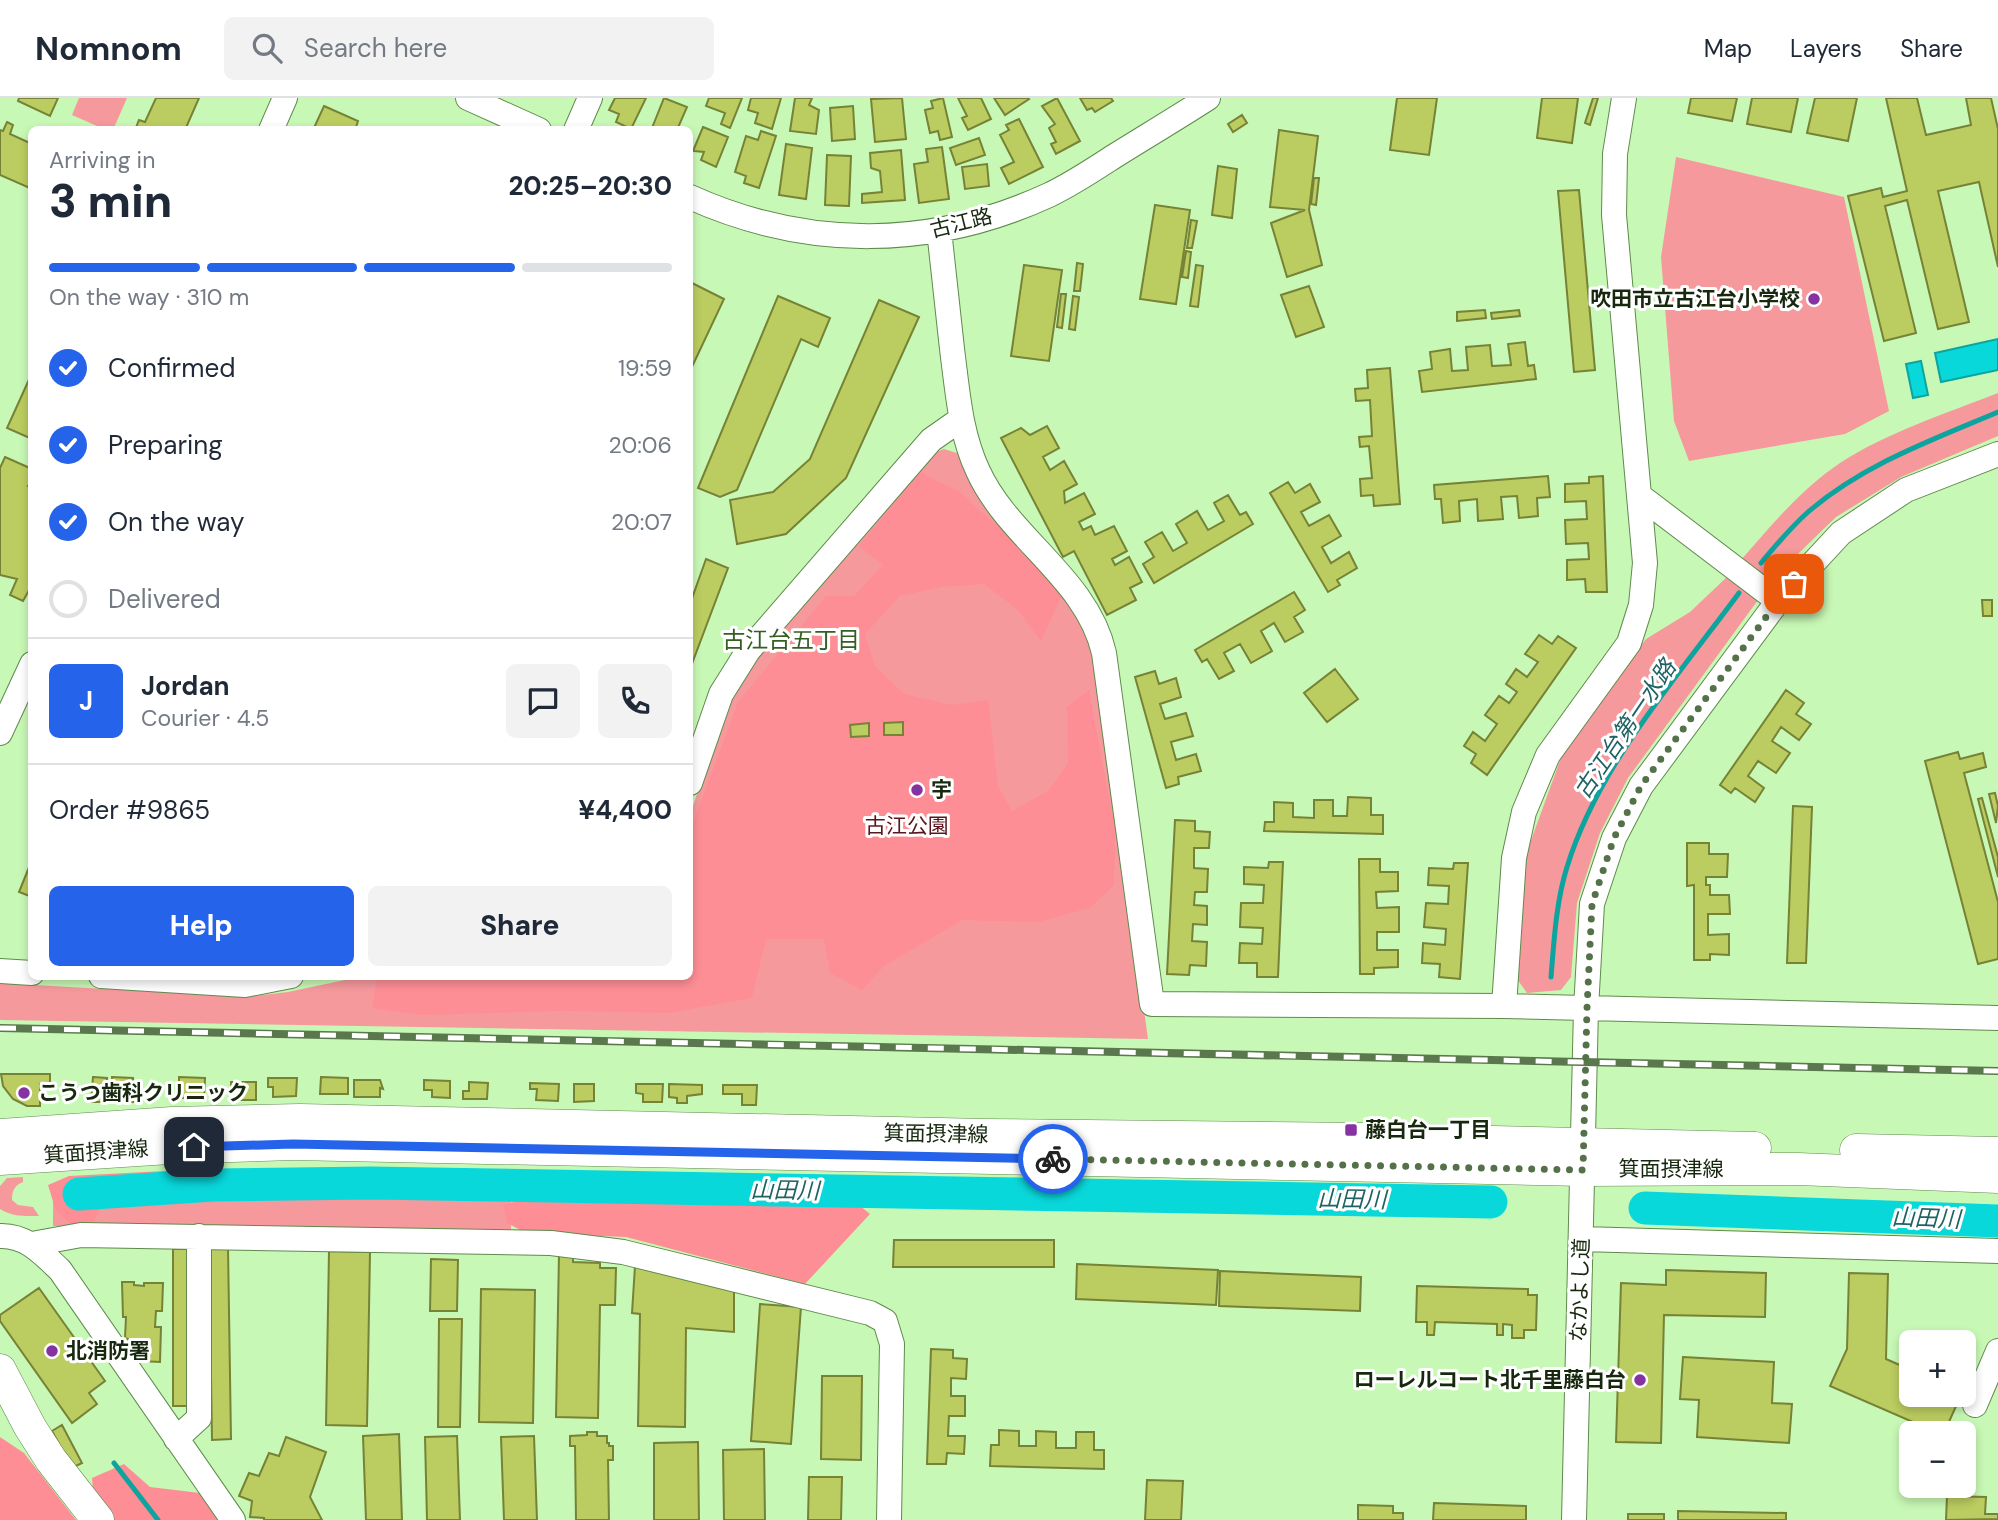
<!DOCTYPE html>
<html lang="en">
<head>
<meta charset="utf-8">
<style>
	body { margin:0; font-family:"DM Sans","Noto Sans JP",sans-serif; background:#f2f2f3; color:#1f2937; height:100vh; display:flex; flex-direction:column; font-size:26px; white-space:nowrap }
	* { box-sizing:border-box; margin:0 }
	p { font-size:23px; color:#747a83 }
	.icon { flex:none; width:38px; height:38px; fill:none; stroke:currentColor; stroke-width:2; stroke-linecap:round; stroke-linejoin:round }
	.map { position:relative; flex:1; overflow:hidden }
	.sheet { position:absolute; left:28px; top:28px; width:665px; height:854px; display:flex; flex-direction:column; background:#fff; border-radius:10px; box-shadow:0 4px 10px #0003 }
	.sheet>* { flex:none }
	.fabs { position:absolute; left:1899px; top:1232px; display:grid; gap:14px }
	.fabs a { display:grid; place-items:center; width:77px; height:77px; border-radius:10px; background:#fff; box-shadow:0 4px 10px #0003; font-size:35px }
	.pin { position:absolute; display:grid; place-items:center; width:60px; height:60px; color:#fff; margin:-30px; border-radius:14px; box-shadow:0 4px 10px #0006 }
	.courier { position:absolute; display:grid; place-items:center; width:70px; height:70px; margin:-35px; border:5px solid #2563eb; border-radius:50%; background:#fff; color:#222; box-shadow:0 2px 9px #0007 }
	.head em { font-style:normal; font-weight:800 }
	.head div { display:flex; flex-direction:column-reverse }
	.head { display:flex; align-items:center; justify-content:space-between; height:119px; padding:0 21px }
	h1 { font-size:46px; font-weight:800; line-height:52px }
	.bar { display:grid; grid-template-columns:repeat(4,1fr); gap:10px 7px; align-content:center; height:84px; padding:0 21px }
	.bar i { height:9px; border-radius:5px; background:#e0e1e3 }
	.bar .on { background:#2563eb }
	.bar p { grid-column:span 4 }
	.line { display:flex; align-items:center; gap:18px; padding:0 21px; border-top:2px solid #e0e1e3 }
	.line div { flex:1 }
	.round { display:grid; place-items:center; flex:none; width:74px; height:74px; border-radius:10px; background:#f2f2f3 }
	ol { padding:0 21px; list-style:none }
	li { display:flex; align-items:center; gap:21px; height:77px }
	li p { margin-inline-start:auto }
	li .icon { padding:7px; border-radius:50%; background:#2563eb; color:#fff; stroke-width:4 }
	li:last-child { color:#747a83 }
	li i { width:38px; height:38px; border:4px solid #e0e1e3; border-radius:50% }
	.primary-button { display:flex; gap:14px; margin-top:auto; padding:14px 21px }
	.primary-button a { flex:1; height:80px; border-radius:10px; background:#2563eb; color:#fff; font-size:28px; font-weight:800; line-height:80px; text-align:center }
	.primary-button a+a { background:#f2f2f3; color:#1f2937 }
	header { display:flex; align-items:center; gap:42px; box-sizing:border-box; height:98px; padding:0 35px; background:#fff; border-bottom:2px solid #e0e1e3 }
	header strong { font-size:33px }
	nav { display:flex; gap:38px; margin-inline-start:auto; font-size:24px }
	.search { width:490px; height:63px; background:#f2f2f3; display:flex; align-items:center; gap:18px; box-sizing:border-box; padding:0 24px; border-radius:10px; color:#747a83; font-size:26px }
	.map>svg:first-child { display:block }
	.green { fill:#f6999d }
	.forest { fill:#fe8e95 }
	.water { fill:#09d8db; stroke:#0da39e; stroke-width:2 }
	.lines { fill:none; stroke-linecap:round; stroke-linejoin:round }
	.stream { stroke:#0da39e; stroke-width:5 }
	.river { stroke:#09d8db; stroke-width:33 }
	.building { fill:#bbcc60; stroke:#768236; stroke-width:2 }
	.minor-casing { stroke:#5f8a4d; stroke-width:26 }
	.major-casing { stroke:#5f8a4d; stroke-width:33 }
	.minor { stroke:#fff; stroke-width:24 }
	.major { stroke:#fff; stroke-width:32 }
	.rail-casing { stroke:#5b774e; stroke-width:8 }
	.rail { stroke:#fff; stroke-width:5; stroke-dasharray:16; stroke-linecap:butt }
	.done { stroke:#557149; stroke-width:7; stroke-dasharray:0 12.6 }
	.route { stroke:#2563eb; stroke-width:9 }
	.poi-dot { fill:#8633a1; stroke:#fff; stroke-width:2.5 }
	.labels { text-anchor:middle; stroke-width:6; stroke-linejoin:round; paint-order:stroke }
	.street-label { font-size:21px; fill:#17280f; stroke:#fff }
	.poi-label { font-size:21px; font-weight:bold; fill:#17280f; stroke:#fff; text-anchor:start }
	.park-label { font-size:21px; fill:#5a161f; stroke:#fff }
	.neighbourhood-label { font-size:23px; fill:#355e22; stroke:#fff }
	.water-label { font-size:23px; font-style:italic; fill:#1f6364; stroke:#fff }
</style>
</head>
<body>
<header>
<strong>Nomnom</strong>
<div class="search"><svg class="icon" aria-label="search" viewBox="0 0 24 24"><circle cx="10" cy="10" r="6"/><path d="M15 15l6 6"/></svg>Search here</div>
<nav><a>Map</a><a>Layers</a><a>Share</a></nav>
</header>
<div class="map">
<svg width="1998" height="1422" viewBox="0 0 1998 1422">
	<rect width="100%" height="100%" fill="#c8f8b5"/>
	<path class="green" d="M79,0H127L113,32L104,31L72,17Z
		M1676,59L1844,99L1889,313L1845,336L1689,363L1674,323L1661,159Z
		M1998,295V338L1901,379L1836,419L1772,481H1764L1740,463C1771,428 1801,391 1840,365C1886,335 1947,315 1998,295Z
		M944,351L960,356L1069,501L1095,556L1148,941L0,922V885L245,899L288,894L364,878H690V717L729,600L756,557L926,358Z
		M1729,477L1758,502L1628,680L1600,735L1577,805L1571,879L1561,892L1527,895L1517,881L1525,759L1562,657L1646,541L1690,514Z
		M23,1079V1084C15,1087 12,1092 12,1102L18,1107L33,1109L39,1118C24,1118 13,1119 0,1111V1088L7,1080Z
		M367,1097L511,1099V1135L53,1128V1101L113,1109L125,1100Z"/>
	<path class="forest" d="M919,374L960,394L979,412L1033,457L1062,497L1041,543L1017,511L984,486L941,489L900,498L865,536L875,568L904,596L952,607L988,602L998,688L1012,713L1048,693L1068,665L1067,609L1089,592L1115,731L1114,787L1090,810L1038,824L962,822L884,868L862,892L830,875L824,841H766L752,900L668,915L565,913L421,917L372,910L377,881L393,879L690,878V733L738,604L826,498H854L883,467L859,448Z
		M202,1071L214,1080L208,1096L133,1100L122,1090L103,1103L93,1126H71L56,1113L48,1087L69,1078Z
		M531,1099L859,1107L870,1116L805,1186L626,1139L526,1135L507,1125L503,1107Z
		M0,1339L24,1355L76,1422H0Z
		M124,1366L150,1389L200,1395L218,1422H106L94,1406L92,1380Z"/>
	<path class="water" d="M1998,241V272L1941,284L1935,255Z
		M1921,263L1928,297L1913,300L1906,266Z"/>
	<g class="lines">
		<path class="stream" d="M1761,465C1776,447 1791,429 1808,414C1864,366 1932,342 1998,314
			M1551,879C1554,843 1556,804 1567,769C1598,668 1677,579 1739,495
			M114,1365L158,1422"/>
		<path class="river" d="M79,1096L213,1087L371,1085L1491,1104
			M1645,1110L1998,1123"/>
	</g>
	<path class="building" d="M19,0H58L50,18L18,3Z
		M156,0H199L185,32H135L139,22L145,24Z
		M615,0H646L631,31L616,24L619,16L609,12Z
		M664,0L687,9L677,32L652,30Z
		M709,0H742L730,30L721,26L725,15L706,8Z
		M751,0H781L772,31L755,25L758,15L748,12Z
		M795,0H812L809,7L819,12L816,36L790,33Z
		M902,0L906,41L875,44L871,1Z
		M943,0L952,39L940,42L938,33L930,35L925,12L933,10L931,3Z
		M958,0H981L991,21L968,32L962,20L967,18Z
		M994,0H1028L1029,1L1005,17Z
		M1057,0L1080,43L1056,56L1051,46L1056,44L1049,30L1055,26L1042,8Z
		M1080,0H1111L1113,3L1095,14L1092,10L1087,12Z
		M1397,0H1437L1429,57L1390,52Z
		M1542,0H1578L1572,45L1537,40Z
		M1593,0H1598L1590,27L1585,25Z
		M1691,0H1737L1732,23L1688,15Z
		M1752,0H1798L1791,34L1747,26Z
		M1815,0H1857L1848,43L1807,35Z
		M1886,0H1917L1926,37L1971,27L1966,0H1991L1998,31V169L1979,84L1938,93L1969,224L1938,231L1907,102L1885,108L1916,235L1884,243L1848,98L1881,90L1883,99L1907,93Z
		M324,8L358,23L355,32H313Z
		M853,8L855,41L832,43L830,10Z
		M1242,17L1247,25L1233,34L1228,26Z
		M1019,21L1043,69L1009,86L1001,70L1014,64L1000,37L1009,32L1006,27Z
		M7,24L13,27L10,36L32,46V91L0,77V32L3,33Z
		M703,29L728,39L716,69L701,62L704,54L693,53Z
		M1279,32L1318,38L1309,112L1322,167L1287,179L1271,125L1305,112L1270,109Z
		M761,33L776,38L759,90L744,85L746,78L735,74L746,38L758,42Z
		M979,40L985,57L956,67L950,50Z
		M786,46L812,50L806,101L779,97Z
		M942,49L949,101L919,105L914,66L928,64L926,51Z
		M901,52L905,102L862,105V96L882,94L880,73L871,70L870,55Z
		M827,57L851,58L849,108L825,107Z
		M987,66L989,88L965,91L962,69Z
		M1218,68L1237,71L1232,120L1212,117Z
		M1314,80H1319L1316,107L1311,106Z
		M1579,92L1595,272L1574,274L1558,93Z
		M1155,107L1190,112L1176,206L1140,201Z
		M1191,122L1197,123L1192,150H1187Z
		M1186,153L1191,154L1188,180L1182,179Z
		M1077,165L1083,166L1080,193H1074Z
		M1024,167L1062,172L1049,263L1011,258Z
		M1196,167L1203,168L1198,209L1190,208Z
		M690,184L724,201L690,273Z
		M1309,188L1324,229L1296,239L1281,197Z
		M1061,196H1066L1062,230L1057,229Z
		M778,198L830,220L818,249L801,241L737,392L720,399L698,390Z
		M1073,198L1079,199L1075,232L1069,231Z
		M879,202L919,219L846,380L786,436L737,446L730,402L773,394L810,361Z
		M1485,212L1486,220L1457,223V214Z
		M1519,212L1520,218L1492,221L1491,215Z
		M1525,244L1528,268L1534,267L1536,281L1422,294L1419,273L1432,271L1430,254L1450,251L1452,273L1468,272L1466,249L1490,247L1492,268L1511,267L1508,246Z
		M1390,270L1400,406L1374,408L1373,397L1361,398L1360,381L1372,380L1369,348L1360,349L1359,339L1372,338L1370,302L1356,303L1355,291L1368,290L1367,272Z
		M32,275V341L7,330Z
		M1047,328L1059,350L1043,359L1050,372L1064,363L1077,386L1064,393L1065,405L1084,395L1095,416L1079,424L1083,432L1091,428L1095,437L1114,428L1127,453L1112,461L1115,467L1129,459L1142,484L1130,490L1136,502L1107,517L1074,453L1063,459L1001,340L1021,330L1030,337Z
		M5,359L32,371V381L28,388L32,389V430L29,436L32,437V487L23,503L10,497L17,481L0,477V370Z
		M1548,378L1550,399L1537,400L1538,418L1519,420L1517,398L1501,399L1503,421L1478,423L1477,401L1459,403L1460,423L1443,425L1441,401H1435L1434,387Z
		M1603,378L1607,494H1586L1585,481L1567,482V462L1589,461L1588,445L1566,446L1565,422L1587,421L1586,403L1565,404V386L1589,385V379Z
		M1288,384L1295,395L1310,386L1320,404L1301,414L1309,428L1329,417L1341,438L1322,449L1331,465L1349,454L1357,470L1337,482L1340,487L1328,494L1270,395Z
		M1228,397L1240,417L1246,414L1253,426L1154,485L1143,466L1154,459L1145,444L1162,434L1173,453L1187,445L1176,426L1197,413L1208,432L1224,423L1214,405Z
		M706,461L728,470L690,571V506Z
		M1294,494L1305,512L1294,519L1303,534L1285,544L1274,525L1261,533L1272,553L1251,565L1240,546L1224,555L1234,573L1219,581L1207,561L1202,564L1195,552Z
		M1982,502H1992V518H1983Z
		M1539,537L1552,546L1558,538L1576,550L1487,677L1471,665L1476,656L1464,648L1473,634L1485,643L1497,626L1485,617L1499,598L1509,605L1517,594L1506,586L1516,571L1527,579L1538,564L1525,556Z
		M1335,571L1358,601L1327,624L1304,595Z
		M1155,573L1159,586L1176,580L1181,599L1160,606L1165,621L1186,615L1193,638L1171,644L1176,662L1196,656L1201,673L1178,679L1179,686L1166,690L1135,579Z
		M1786,592L1804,605L1796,616L1811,626L1799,642L1781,629L1772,643L1790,655L1776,675L1758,663L1748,678L1764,690L1755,704L1735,690L1731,695L1720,687Z
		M903,624V637H884V625Z
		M869,625V638L851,639L850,627Z
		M1958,654L1960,661L1983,655L1986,669L1964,675L1998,804V861L1978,866L1925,663Z
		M1995,695L1998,708L1996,725L1989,696Z
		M1348,699L1371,700V717H1383V736L1264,733L1265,724H1274V704L1293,705V719L1314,720V702H1333V718H1347Z
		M1982,700L1998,759V779L1978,701Z
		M1793,708L1812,709L1806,865H1787Z
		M1175,722L1195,723V733L1210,734L1209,750H1194V770L1208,771L1207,794H1195L1194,807L1207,808V827L1193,826L1192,843L1207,844L1206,868L1190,867L1189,877L1167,876Z
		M1687,745H1709V756H1728L1727,779H1706V787H1710V797H1729L1730,816H1708V837L1729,836V857L1710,856V862H1694V787L1687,788Z
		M1359,761H1380V774H1398V793L1376,794L1377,810L1399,809V834H1377V852H1398V869L1374,870V876H1360Z
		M32,762V799L19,794Z
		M1269,764H1283L1278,879H1257V865H1239L1240,845L1262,846L1263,830L1240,829L1241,805H1263L1264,787L1244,786V769L1268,770Z
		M1454,765H1468L1460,881L1439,879L1440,866L1422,865L1423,845L1445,847L1446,831L1424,829L1426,805L1448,806L1449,788L1428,787L1429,770L1453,771Z
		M1,976H50V986H40V1008H27L13,1001L3,988Z
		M93,979L107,980L106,1004H91Z
		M112,979L133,980V1004L111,1003Z
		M179,979L205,980L204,1000H179Z
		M321,979L348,980V996H320Z
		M268,980H297L296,998L273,999V989H268Z
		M354,982H380L383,991L380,990V999H354Z
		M424,982L450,983V1000L432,999V992H424Z
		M231,984H256V1002H231Z
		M469,984L488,985L487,1001H463V993H469Z
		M530,985L559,986L558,1003L536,1002L537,991H530Z
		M574,986H594V1003L574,1004Z
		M636,986H663L662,1004H643V996L636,995Z
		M669,986L702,987V996L687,998V1005H677V1000L669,999Z
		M723,987H757L756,1007H742V996H723Z
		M894,1142H1054V1169H893Z
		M209,1149H228L231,1341L212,1342Z
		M173,1151H190L191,1308H173Z
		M329,1153L370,1154L367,1328L326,1327Z
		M559,1156H573V1164L600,1165V1170H616L615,1207H600L598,1320L556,1319Z
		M431,1161L458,1162L457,1213H430Z
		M1077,1166L1218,1172L1216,1207L1076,1201Z
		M635,1168L734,1193V1234L686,1230L685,1329L638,1328L640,1216L632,1215Z
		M1666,1172L1766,1175L1765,1219L1664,1217L1661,1345L1616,1344L1621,1185L1666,1187Z
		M1220,1173L1361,1179L1360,1213L1219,1208Z
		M1849,1175L1888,1176L1886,1261L1911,1272V1297H1961L1944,1335H1938L1830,1288L1847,1251Z
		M122,1184H134V1187L144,1188V1185H163L162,1213H156L155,1229H161L160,1264L140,1263V1259H136L137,1246H128V1241L125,1240L126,1219H123Z
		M1417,1188L1528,1191V1197H1537L1536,1232H1524V1240H1512V1227L1503,1226V1237H1497V1226L1435,1224L1434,1237H1427V1224H1416Z
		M39,1190L105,1283L89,1295L97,1306L72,1325L0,1223V1217Z
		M481,1191L535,1192L533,1325L479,1324Z
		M760,1206L801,1209L791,1346L751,1343Z
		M439,1221H462L460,1329H438Z
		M931,1251L953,1252V1260L967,1261L966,1281L951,1280V1298H965V1318H949L948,1338H965L964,1356L947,1355L946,1366H927Z
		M1683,1259L1774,1264L1772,1305L1792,1306L1789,1345L1697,1339L1699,1302L1680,1301Z
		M822,1278H862L861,1362L821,1361Z
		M62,1327L82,1365L72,1370L52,1333Z
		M999,1332L1019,1333V1348H1036V1333L1056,1334V1350H1076V1334H1094V1352H1104V1371L990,1368L991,1347H999Z
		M587,1334H597V1338H607V1345H609V1348H613V1362H608L609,1422H576L575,1348H570V1338L587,1337Z
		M399,1336L402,1422H366L363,1338Z
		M457,1338L460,1422H427L425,1339Z
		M534,1338L537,1422H504L501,1339Z
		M286,1339L326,1354L310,1399L322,1422H264V1420L250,1419L252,1403L239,1398L249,1375L259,1378L269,1355L279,1358Z
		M698,1344L699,1422H654V1345Z
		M764,1351L765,1422H724L723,1352Z
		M809,1379H842L841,1422H808Z
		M1147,1382L1183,1383L1181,1422H1145Z
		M1947,1398L1986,1399L1985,1416H1998V1421L1946,1422Z
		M1434,1405L1526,1408V1422H1433Z
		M1358,1407L1393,1408V1415H1403V1422H1358Z
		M1678,1413L1786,1415V1422H1678Z
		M1628,1416H1664V1422H1628Z"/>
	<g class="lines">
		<g class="minor-casing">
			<path id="minor" d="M468,0L539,32
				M271,32L285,0
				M576,32L590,0
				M690,99C808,152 932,151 1049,97C1072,86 1093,72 1113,59C1145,39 1177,20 1208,0
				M939,132C944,175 948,217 953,259C958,298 961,337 978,373C1009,441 1087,480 1104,555L1152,906L1504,908L1998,920
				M1640,398L1778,503
				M0,635L32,566
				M690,685L721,596L748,553L931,342L961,321
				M0,873L32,875
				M101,878L245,887L291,878
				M1504,908L1514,760L1524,714L1548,657L1629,545L1641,507L1645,465L1614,117L1615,56L1624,0
				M0,1138C26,1137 42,1155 60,1172L233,1422
				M1582,1141L1998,1153
				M32,1146L81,1137L551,1145L623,1154L870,1215L885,1223L892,1246L889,1422
				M1975,1307L1998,1253
				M176,1341L199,1320V1138
				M1574,1422L1586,910L1592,806L1614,740L1641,688L1778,503L1841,435L1906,392L1998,356"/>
		</g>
		<g class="major-casing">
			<path id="major" d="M0,1037L172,1025L300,1022L985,1037L1363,1041L1755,1050
				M1856,1052L1998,1055
				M0,1061L169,1050L293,1046L1583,1072L1798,1071L1998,1079
				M0,1272L30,1329L51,1362L98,1422"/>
		</g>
		<use href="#minor" class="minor"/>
		<use href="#major" class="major"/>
		<g class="rail-casing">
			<path id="rail" d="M0,930L1998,973"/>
		</g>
		<use href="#rail" class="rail"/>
	</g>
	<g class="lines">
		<path class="done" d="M1053,1061L1583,1072L1587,910L1592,806L1614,740L1641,688L1778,503L1794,486"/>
		<path class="route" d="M194,1049L293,1046L1053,1061"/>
	</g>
	<g class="poi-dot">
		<circle cx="1814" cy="201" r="7"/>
		<circle cx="917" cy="692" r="7"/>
		<circle cx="24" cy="995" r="7"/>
		<rect x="1344" y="1025" width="14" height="14" rx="3.5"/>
		<circle cx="52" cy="1253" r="7"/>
		<circle cx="1640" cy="1282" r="7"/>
	</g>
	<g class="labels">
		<g class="street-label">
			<text transform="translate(961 125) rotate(-14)" y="7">古江路</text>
			<text transform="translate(936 1036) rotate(1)" y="7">箕面摂津線</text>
			<text transform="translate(96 1054) rotate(-4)" y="7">箕面摂津線</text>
			<text x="1671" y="1078">箕面摂津線</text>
			<text transform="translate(1580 1192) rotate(-88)" y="7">なかよし道</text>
		</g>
		<g class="poi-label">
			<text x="1800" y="208" text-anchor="end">吹田市立古江台小学校</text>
			<text x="931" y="699">宇</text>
			<text x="38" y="1002">こうつ歯科クリニック</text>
			<text x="1365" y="1039">藤白台一丁目</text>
			<text x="66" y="1260">北消防署</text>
			<text x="1626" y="1289" text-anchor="end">ローレルコート北千里藤白台</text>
		</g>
		<g class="park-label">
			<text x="907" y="735">古江公園</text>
		</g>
		<g class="neighbourhood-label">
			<text x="791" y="550">古江台五丁目</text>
		</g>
		<g class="water-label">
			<text transform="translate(1625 631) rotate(-56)" y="8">古江台第一水路</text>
			<text transform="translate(785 1092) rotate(1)" y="8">山田川</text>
			<text transform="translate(1352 1101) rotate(1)" y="8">山田川</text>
			<text transform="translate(1926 1120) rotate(2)" y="8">山田川</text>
		</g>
	</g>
</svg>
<div class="fabs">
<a>+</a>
<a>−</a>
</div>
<div class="pin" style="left:1794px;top:486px;background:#ea580c"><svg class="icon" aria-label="bag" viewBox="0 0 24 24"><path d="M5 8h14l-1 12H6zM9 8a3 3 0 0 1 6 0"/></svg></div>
<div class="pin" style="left:194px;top:1049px;background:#1f2937"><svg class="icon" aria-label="home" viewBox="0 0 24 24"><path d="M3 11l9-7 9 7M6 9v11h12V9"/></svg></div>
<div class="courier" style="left:1053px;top:1061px"><svg class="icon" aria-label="bike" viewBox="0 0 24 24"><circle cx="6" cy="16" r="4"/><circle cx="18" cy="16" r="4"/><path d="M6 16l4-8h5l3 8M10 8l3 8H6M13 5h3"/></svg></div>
<section class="sheet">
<div class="head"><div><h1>3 min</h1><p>Arriving in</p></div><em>20:25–20:30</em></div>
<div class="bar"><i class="on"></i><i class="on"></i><i class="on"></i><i></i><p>On the way · 310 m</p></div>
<ol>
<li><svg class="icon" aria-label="check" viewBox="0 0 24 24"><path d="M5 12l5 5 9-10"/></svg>Confirmed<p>19:59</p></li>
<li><svg class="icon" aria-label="check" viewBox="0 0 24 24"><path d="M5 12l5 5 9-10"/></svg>Preparing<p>20:06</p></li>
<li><svg class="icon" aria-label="check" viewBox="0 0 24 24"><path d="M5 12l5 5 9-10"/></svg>On the way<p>20:07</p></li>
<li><i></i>Delivered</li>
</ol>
<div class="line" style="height:126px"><b class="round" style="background:#2563eb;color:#fff">J</b><div><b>Jordan</b><p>Courier · 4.5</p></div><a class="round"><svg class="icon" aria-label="chat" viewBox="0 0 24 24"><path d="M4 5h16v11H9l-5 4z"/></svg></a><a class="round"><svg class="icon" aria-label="phone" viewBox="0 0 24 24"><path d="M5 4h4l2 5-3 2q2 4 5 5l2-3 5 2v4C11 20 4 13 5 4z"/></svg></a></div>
<div class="line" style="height:91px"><div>Order #9865</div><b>¥4,400</b></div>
<div class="primary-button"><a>Help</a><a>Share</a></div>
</section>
</div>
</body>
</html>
